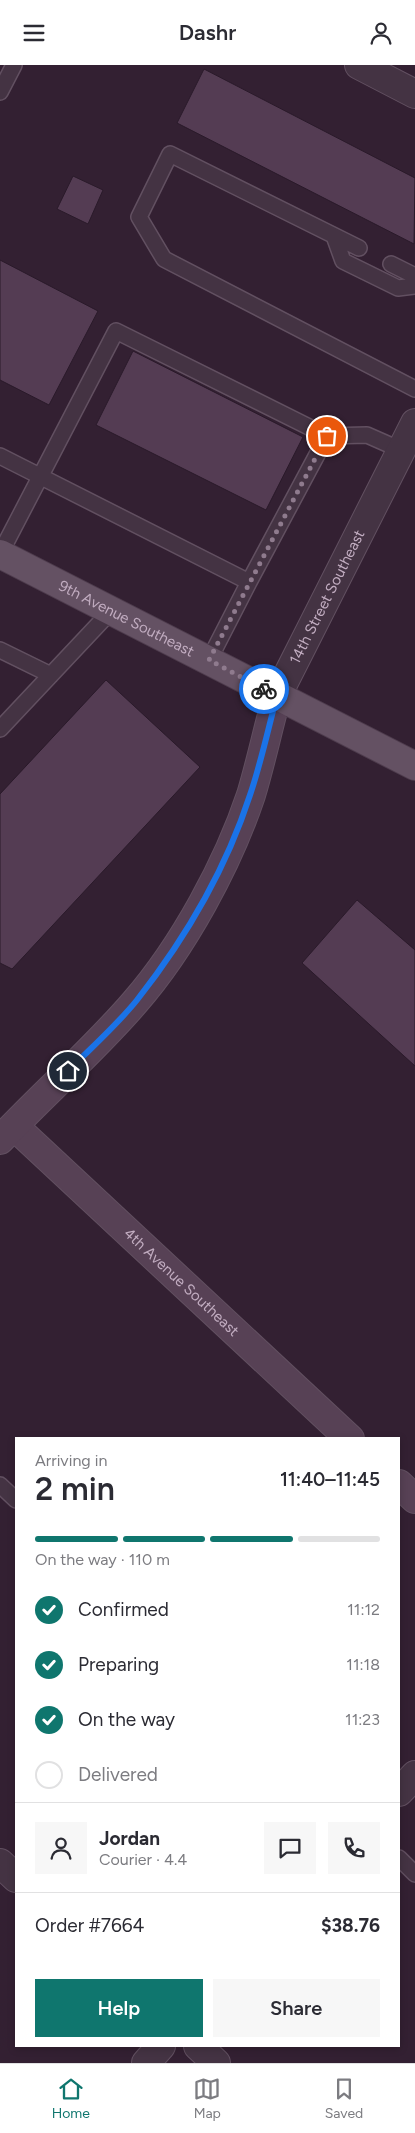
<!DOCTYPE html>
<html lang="en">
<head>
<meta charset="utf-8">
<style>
	body { margin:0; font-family:Figtree,sans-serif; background:#f7f7f7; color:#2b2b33; height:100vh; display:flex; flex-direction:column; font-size:19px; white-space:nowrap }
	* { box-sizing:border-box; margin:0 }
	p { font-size:16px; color:#7c7c81 }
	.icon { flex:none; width:28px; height:28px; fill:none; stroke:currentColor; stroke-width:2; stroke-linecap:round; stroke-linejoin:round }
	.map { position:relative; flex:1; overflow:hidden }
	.drawer { position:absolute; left:15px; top:1372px; width:385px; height:610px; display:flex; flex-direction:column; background:#fff; border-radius:0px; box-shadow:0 2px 8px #0003 }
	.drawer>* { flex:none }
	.pin { position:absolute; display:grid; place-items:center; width:42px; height:42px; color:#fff; margin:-21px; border:2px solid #fff; border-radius:50%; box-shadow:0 1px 5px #0007 }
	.courier { position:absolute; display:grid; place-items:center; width:50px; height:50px; margin:-25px; border:4px solid #1a73e8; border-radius:50%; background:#fff; color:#222; box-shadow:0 1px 6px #0007 }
	.summary em { font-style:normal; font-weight:600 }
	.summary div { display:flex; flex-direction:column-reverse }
	.summary { display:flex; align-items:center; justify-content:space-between; height:85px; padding:0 20px }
	h1 { font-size:32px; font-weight:600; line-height:38px }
	.bar { display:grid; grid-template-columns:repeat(4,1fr); gap:8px 5px; align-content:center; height:60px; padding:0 20px }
	.bar i { height:6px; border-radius:4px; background:#e1e1e2 }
	.bar .active { background:#0f766e }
	.bar p { grid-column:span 4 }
	.line { display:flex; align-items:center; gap:12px; padding:0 20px; border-top:1px solid #e1e1e2 }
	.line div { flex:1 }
	.round { display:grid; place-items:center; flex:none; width:52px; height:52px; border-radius:0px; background:#f7f7f7 }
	ol { padding:0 20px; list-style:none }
	li { display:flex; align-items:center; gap:15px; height:55px }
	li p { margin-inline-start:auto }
	li .icon { padding:5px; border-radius:50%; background:#0f766e; color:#fff; stroke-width:4 }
	li:last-child { color:#7c7c81 }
	li i { width:28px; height:28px; border:2px solid #e1e1e2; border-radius:50% }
	.button { display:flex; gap:10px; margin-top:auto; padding:10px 20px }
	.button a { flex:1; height:58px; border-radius:0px; background:#0f766e; color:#fff; font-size:20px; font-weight:600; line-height:58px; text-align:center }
	.button a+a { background:#f7f7f7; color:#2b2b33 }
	header { display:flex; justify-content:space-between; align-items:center; height:65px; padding:0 20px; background:#fff; font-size:22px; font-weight:600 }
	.menu { display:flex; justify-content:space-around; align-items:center; height:70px; border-top:1px solid #e1e1e2; background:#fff; font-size:14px; color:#7c7c81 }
	.menu a { display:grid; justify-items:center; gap:2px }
	.menu .active { color:#0f766e }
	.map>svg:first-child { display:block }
	.building { fill:#543c53; stroke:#2a1a2a }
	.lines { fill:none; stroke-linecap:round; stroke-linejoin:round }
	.lane-casing { stroke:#625061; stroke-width:18 }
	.street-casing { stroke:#625061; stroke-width:30 }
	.secondary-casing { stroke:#625061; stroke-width:30 }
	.primary-casing { stroke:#4e3c4d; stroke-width:30 }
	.lane { stroke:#443343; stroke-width:15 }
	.street { stroke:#443343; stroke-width:28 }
	.secondary { stroke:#574155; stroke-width:28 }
	.primary { stroke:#645163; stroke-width:28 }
	.done { stroke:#8f7b8e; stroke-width:5; stroke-dasharray:0 9 }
	.route { stroke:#1a73e8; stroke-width:6 }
	.labels { text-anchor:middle; stroke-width:5; stroke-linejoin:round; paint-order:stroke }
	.street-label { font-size:15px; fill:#c1acc0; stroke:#281828 }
</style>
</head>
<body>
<header><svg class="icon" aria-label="menu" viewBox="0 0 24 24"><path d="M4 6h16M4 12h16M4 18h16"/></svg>Dashr<svg class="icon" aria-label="person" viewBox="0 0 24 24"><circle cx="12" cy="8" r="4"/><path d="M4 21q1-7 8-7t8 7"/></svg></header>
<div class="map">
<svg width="415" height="1998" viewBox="0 0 415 1998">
	<rect width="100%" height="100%" fill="#332032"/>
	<path class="building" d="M204,4L415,113L414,179L177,58Z
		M73,111L103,125L88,159L57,144Z
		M0,195L98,246L49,340L0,315Z
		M133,286L303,372L266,445L96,360Z
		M106,615L200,702L12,904L0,898V729Z
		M357,835L415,885V1001L302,898Z"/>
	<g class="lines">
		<g class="lane-casing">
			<path id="lane" d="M0,27L14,0
				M334,171L343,196L398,223L415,221
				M359,183L170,89L139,152L164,194L415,324
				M391,199L415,211
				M327,371L367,370L401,385
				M0,391L249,517L327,371L116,266L0,489
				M0,585L51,610
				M209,595L249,517
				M0,664L111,546
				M0,1420L16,1435
				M399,1793L415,1809"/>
		</g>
		<g class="street-casing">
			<g id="street">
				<path d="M359,0L415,29"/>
				<path id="s1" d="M277,631L415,358"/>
				<path d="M399,1727L415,1710"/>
				<path d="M0,1798L16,1813"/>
				<path d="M198,1981L216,1998"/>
				<path d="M146,1998L161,1981"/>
			</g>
		</g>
		<g class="secondary-casing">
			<g id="secondary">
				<path id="s2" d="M14,1061L350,1374"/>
				<path d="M0,1075C44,1028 93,986 135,937C183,882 228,799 251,730C261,697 268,663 277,631"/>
				<path d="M399,1419L415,1434"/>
			</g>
		</g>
		<g class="primary-casing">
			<g id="primary">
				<path id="s3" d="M0,489L415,701"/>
			</g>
		</g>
		<use href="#lane" class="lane"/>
		<use href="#street" class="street"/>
		<use href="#secondary" class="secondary"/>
		<use href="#primary" class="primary"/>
	</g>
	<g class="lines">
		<path class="done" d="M264,624L209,595L327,371"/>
		<path class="route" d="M68,1006C91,983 117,960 137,935C185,874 226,804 250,730C261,698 268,664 277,631L264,624"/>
	</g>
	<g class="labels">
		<g class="street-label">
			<text dy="5" stroke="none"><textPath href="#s1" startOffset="111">14th Street Southeast</textPath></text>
			<text dy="5" stroke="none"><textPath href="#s3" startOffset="142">9th Avenue Southeast</textPath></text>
			<text dy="5" stroke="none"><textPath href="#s2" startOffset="229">4th Avenue Southeast</textPath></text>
		</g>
	</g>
</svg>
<div class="pin" style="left:327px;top:371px;background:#ea580c"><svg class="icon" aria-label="bag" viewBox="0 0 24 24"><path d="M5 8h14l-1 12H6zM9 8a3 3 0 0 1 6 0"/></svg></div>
<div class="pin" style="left:68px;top:1006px;background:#1f2937"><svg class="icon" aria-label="home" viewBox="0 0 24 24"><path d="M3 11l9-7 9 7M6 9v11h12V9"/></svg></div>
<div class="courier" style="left:264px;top:624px"><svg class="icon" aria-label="bike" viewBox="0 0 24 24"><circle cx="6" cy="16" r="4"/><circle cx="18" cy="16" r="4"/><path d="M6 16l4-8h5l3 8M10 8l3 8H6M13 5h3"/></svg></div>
<section class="drawer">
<div class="summary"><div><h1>2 min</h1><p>Arriving in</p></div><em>11:40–11:45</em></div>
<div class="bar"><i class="active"></i><i class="active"></i><i class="active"></i><i></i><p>On the way · 110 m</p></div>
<ol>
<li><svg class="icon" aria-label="check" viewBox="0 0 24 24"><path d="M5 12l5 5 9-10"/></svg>Confirmed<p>11:12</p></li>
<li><svg class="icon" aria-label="check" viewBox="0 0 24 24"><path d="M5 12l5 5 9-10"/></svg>Preparing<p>11:18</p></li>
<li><svg class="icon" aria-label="check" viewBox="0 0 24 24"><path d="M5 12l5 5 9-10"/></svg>On the way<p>11:23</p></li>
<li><i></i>Delivered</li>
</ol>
<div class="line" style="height:90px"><a class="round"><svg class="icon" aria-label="person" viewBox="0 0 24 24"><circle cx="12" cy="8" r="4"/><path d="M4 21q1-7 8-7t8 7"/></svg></a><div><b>Jordan</b><p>Courier · 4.4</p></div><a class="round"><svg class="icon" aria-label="chat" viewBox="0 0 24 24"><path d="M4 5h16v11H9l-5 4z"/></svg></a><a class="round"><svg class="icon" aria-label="phone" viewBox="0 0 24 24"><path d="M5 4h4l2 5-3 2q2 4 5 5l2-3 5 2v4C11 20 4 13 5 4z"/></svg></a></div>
<div class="line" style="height:65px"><div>Order #7664</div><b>$38.76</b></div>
<div class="button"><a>Help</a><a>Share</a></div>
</section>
</div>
<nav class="menu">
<a class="active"><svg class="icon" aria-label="home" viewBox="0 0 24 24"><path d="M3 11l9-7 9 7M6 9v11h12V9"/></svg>Home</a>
<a><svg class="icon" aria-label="map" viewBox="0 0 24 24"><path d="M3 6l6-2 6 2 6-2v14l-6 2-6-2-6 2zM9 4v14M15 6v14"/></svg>Map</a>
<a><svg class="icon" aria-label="saved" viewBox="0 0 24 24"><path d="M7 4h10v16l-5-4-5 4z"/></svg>Saved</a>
</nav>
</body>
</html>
